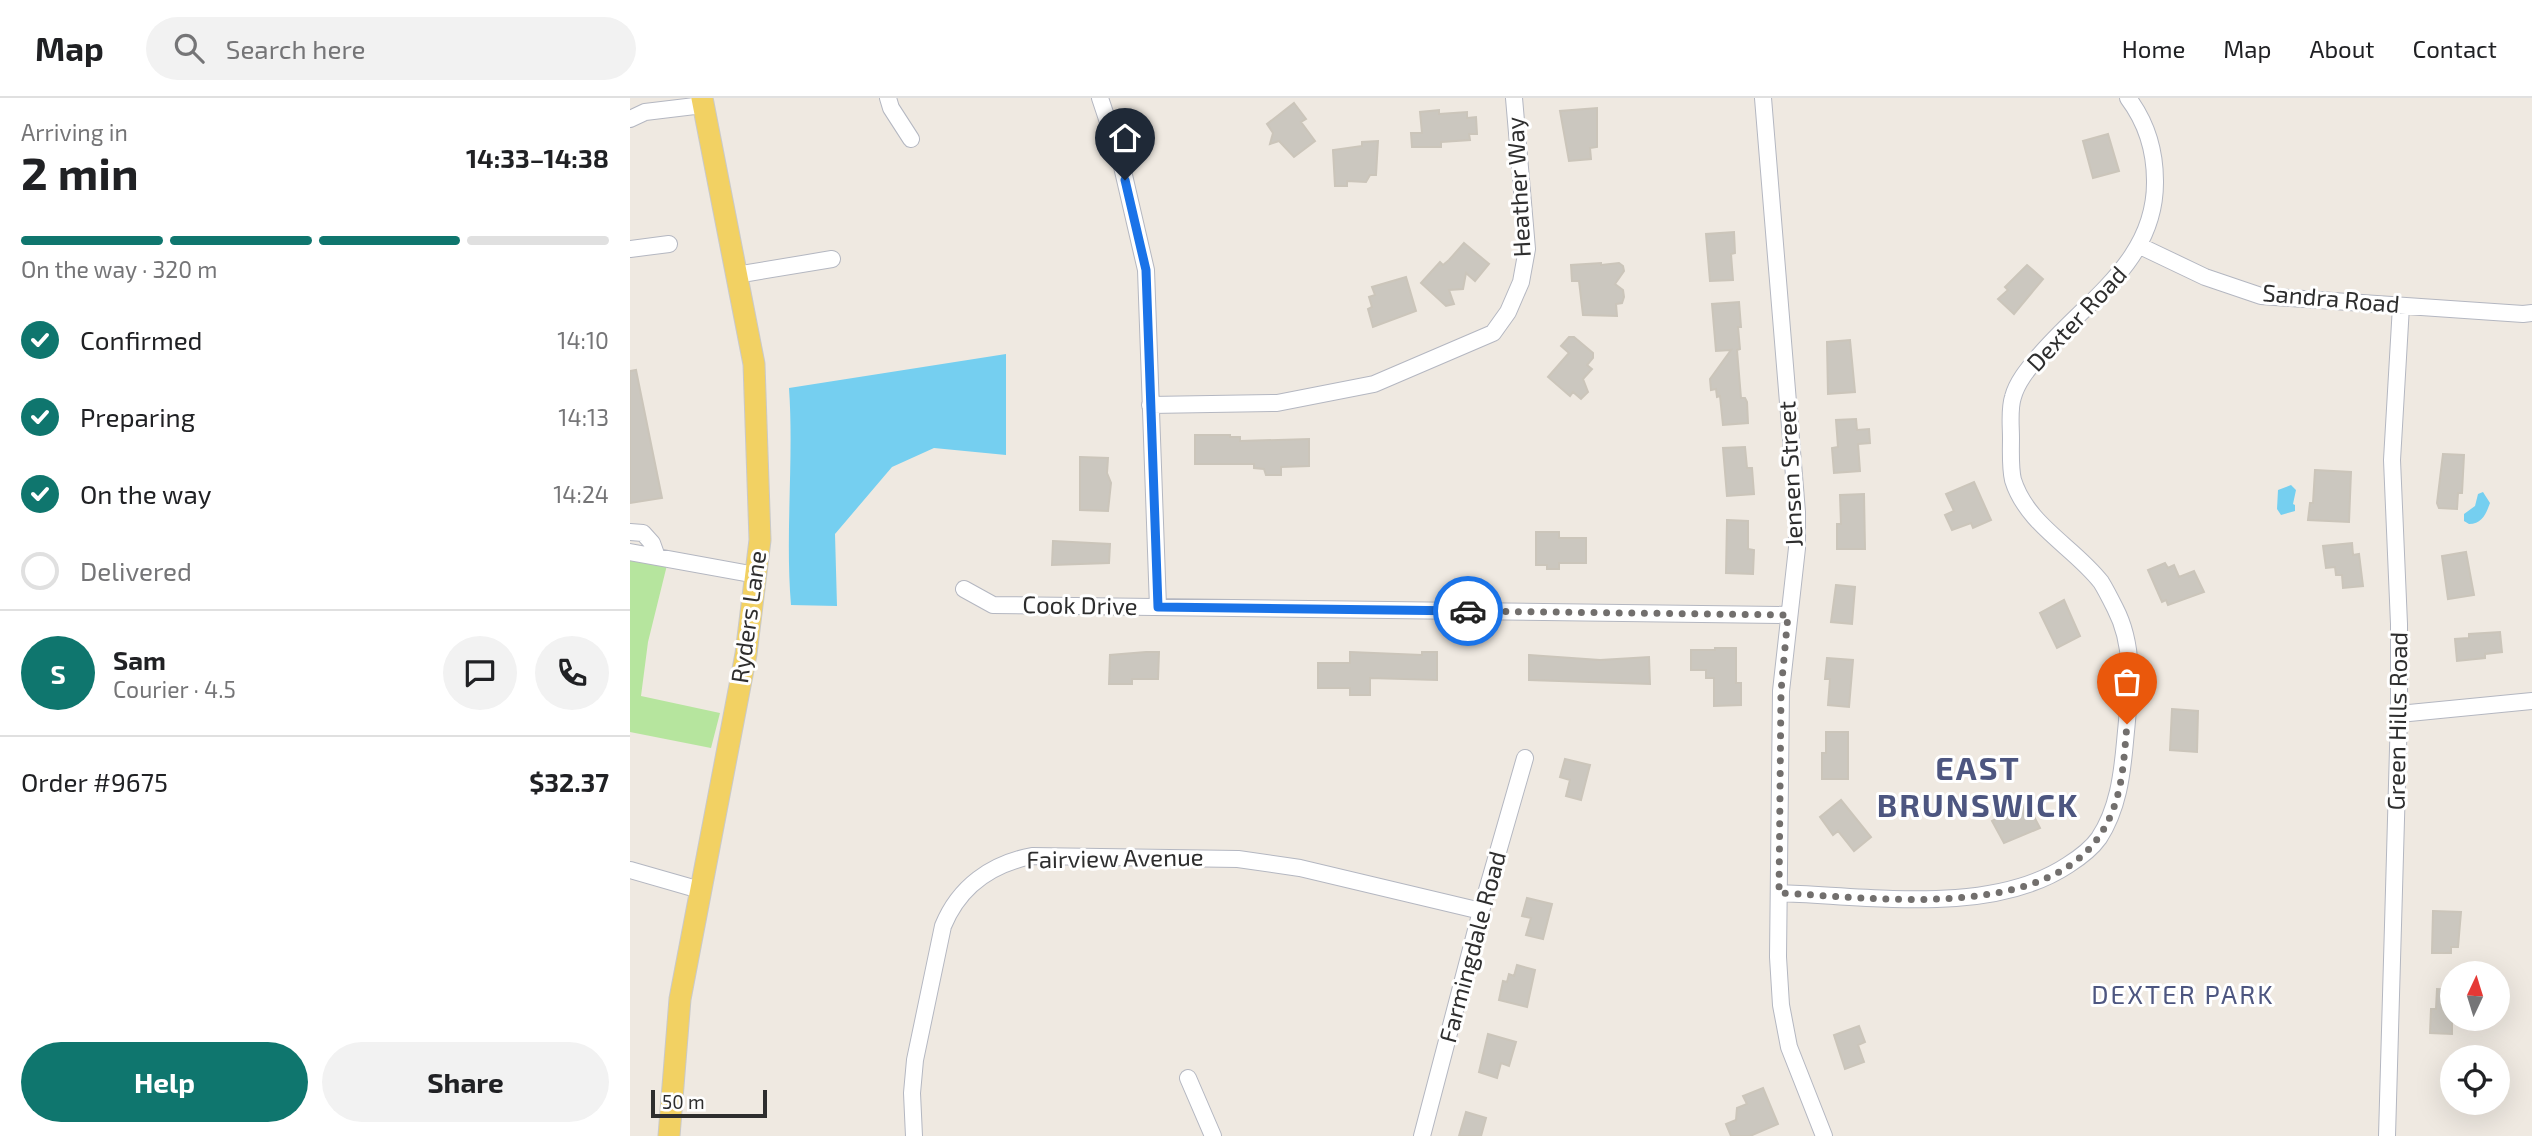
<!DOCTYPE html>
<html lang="en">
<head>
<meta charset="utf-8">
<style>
	body { margin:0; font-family:"Exo 2",sans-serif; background:#f2f2f2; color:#202124; height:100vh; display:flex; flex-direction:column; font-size:26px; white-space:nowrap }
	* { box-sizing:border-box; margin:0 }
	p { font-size:23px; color:#757577 }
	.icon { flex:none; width:38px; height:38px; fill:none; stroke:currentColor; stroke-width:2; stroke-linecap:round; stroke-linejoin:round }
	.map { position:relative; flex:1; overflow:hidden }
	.side { display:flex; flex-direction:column; background:#fff; width:630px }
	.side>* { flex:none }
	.needle { width:46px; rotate:4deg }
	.controls { position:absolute; left:1810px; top:863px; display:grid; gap:14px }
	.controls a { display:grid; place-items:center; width:70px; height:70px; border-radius:50%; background:#fff; box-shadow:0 7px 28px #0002; font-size:35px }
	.scale { position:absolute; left:21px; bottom:18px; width:116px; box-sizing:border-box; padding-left:7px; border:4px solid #2e2e2e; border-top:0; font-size:19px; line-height:24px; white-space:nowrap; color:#2e2e2e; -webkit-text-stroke:5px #fff; paint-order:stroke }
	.pin { position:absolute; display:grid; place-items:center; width:60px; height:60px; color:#fff; margin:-72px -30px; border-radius:50% 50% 50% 0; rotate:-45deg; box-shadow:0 0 7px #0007 }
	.pin .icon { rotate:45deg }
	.courier { position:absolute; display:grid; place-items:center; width:70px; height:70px; margin:-35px; border:5px solid #1a73e8; border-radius:50%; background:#fff; color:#222; box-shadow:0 2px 9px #0007 }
	.head em { font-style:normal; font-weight:700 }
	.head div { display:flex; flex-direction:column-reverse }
	.head { display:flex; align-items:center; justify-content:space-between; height:119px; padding:0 21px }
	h1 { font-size:46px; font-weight:700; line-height:52px }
	.bar { display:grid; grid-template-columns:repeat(4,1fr); gap:10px 7px; align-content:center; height:84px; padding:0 21px }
	.bar i { height:9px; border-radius:5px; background:#e0e0e0 }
	.bar .current { background:#0f766e }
	.bar p { grid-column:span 4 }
	.line { display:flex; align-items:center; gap:18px; padding:0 21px; border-top:2px solid #e0e0e0 }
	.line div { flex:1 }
	.round { display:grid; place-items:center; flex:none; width:74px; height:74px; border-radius:37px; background:#f2f2f2 }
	ol { padding:0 21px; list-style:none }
	li { display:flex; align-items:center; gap:21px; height:77px }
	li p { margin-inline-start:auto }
	li .icon { padding:7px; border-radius:50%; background:#0f766e; color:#fff; stroke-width:4 }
	li:last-child { color:#757577 }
	li i { width:38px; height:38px; border:4px solid #e0e0e0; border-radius:50% }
	.action { display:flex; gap:14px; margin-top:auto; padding:14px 21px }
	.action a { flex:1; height:80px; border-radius:42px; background:#0f766e; color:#fff; font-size:28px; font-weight:700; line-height:80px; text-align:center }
	.action a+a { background:#f2f2f2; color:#202124 }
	header { display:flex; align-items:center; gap:42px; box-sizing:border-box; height:98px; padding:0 35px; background:#fff; border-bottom:2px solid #e0e0e0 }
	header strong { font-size:33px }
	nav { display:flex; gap:38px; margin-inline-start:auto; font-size:24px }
	.search { width:490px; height:63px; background:#f2f2f2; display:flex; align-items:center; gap:18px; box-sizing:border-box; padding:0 24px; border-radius:38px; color:#757577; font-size:26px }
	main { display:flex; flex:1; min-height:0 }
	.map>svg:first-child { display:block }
	.green { fill:#b6e59e }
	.water { fill:#75cff0 }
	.building { fill:#cbc7bf; stroke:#cbc5ba; stroke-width:2 }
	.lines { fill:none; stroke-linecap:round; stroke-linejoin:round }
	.minor-casing { stroke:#b4b7c1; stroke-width:18 }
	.major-casing { stroke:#c9c9c9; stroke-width:23 }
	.minor { stroke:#fff; stroke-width:16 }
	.major { stroke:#f2d163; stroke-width:21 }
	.done { stroke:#726f6d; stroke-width:7; stroke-dasharray:0 12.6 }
	.route { stroke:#1a73e8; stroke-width:9 }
	.labels { text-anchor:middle; stroke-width:6; stroke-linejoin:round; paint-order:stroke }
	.street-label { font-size:24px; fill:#2e2e2e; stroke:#fff }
	.neighbourhood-label { font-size:26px; letter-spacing:2px; fill:#4d5680; stroke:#fff }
	.district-label { font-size:32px; font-weight:bold; letter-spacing:2px; fill:#4d5680; stroke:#fff }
</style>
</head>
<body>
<header>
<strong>Map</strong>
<div class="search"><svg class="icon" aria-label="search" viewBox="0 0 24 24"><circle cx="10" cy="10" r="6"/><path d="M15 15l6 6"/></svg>Search here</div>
<nav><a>Home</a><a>Map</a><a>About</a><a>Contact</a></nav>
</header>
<main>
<section class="side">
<div class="head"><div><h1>2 min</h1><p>Arriving in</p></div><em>14:33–14:38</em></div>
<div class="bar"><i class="current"></i><i class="current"></i><i class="current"></i><i></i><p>On the way · 320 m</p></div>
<ol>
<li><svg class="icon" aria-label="check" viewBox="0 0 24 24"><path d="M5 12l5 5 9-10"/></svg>Confirmed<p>14:10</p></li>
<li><svg class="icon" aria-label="check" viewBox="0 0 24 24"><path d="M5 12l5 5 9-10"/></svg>Preparing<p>14:13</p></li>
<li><svg class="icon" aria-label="check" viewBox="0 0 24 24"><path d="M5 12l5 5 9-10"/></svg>On the way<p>14:24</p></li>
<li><i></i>Delivered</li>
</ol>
<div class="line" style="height:126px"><b class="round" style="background:#0f766e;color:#fff">S</b><div><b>Sam</b><p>Courier · 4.5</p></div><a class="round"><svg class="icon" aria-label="chat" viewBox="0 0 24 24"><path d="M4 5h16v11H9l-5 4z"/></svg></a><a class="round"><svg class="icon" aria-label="phone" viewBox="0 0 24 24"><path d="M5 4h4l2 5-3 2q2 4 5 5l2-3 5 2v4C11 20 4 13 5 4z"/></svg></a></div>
<div class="line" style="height:91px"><div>Order #9675</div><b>$32.37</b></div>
<div class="action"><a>Help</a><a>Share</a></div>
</section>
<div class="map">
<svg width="1902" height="1038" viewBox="0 0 1902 1038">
	<rect width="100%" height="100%" fill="#efe9e1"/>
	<path class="green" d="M0,460L37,467L18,544L11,598L90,615L81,650L0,634Z"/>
	<path class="water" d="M376,256V357L304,350L262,369L205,436L207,508L161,507C155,435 164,362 159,290Z
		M1661,387L1666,392L1663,406L1665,407V413L1651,417L1647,411L1648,392Z
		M1853,394L1860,405C1856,416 1852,426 1839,426L1834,423V416L1845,408L1848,396Z"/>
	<path class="building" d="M664,5L676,21L671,24L685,43L664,59L649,43L640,46L643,35L637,26Z
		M967,10V49L960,50L961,61L939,63L930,13Z
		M809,12V16L837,14V20L846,19L847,36H839L840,42L811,44V49H782L781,35H792L790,14Z
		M1478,36L1489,73L1463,80L1453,43Z
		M748,43L746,77H740L736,84L717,83V88H705L703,52L732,48V44Z
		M1104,134L1105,155L1101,156L1103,182L1080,183L1076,136Z
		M834,145L859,166L845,183L836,175L833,191L819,192L824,206L816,208L791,185L810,164L813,167L819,162Z
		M971,165V167L989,165L993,168L994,173L985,186L993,192L994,199L992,205L986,206L987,218L953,217L949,183H942L941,167Z
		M1397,167L1413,181L1384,216L1368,201L1378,192L1375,189Z
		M776,179L786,213L743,229L738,211L742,209L739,199L745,197L742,189Z
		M1109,204L1111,229H1108L1110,251L1107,252L1111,300H1115L1117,304L1118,325L1093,327L1090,298L1087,299L1086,291L1081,292L1080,281L1101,252L1086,253L1082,206Z
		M939,239H944L963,255V260L957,267L962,271L953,281L958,294L951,301L943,294L940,298L918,279L939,255L931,248Z
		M1220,242L1225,294L1198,296L1197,244Z
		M6,272L32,400L0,405V273Z
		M1226,321L1227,332L1239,331L1240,345L1228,346L1230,373L1204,375L1202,350L1208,349L1206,322Z
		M565,337H600V339H610V343L679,341V368L651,369V377H636L634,371L624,370V366H565Z
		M1115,349L1117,370H1122L1124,396L1097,398L1093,350Z
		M1813,356L1834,357L1832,395H1828L1827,411L1809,410L1807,405Z
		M450,359L478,360L477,375L481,385L478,413L450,412Z
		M1685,372L1721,374L1719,424L1678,422L1680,405H1683Z
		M1344,384L1361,422L1343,430L1341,425L1322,432L1315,417L1324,413L1316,396Z
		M1234,396L1235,451H1207V426H1211L1210,397Z
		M1097,422L1118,423V451L1124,452L1123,476L1096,475Z
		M906,434H929V440H956V465H929V471H917V467H906Z
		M423,443L480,446L479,465L422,467Z
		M1722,445L1723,457L1729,456L1733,488L1713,490L1712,477H1706L1705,469L1696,470L1693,448Z
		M1836,454L1844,497L1818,501L1812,458Z
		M1535,465L1538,470L1544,467L1549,479L1564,473L1574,494L1538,507L1536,502L1532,504L1518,472Z
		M1206,487L1225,489L1222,526L1201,524Z
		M1434,502L1450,538L1427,550L1410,515Z
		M1870,534L1872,554L1855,556V560L1827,563L1825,541L1839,540V536Z
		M1085,550H1106V585H1111V607L1084,608V580H1076V572H1061V552H1085Z
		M516,554H529L528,581H502V586H479L480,557Z
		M720,554L792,557V554H807V582L740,580V597H720V590H688V565H720Z
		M899,557L970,562L1019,559L1020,586L899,582Z
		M1197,560L1223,562L1219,609L1198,607L1200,581H1195Z
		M1542,611L1568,613L1567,654L1540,652Z
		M1196,634H1218V681H1192V655H1196Z
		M935,661L960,667L951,702L936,698L940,682L930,679Z
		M1211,702L1241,739L1224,753L1208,733L1203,737L1190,719Z
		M1397,705L1410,730L1374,745L1362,723Z
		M897,800L922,806L913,841L896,837L901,820L892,818Z
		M1803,813L1831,814L1828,849H1821V855H1802Z
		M887,867L905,872L897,909L869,902L873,883L877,884L879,876L884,878Z
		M1807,891L1822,892V936L1800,935L1801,911H1806Z
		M1229,928L1235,944L1228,947L1234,964L1215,971L1204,937Z
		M858,936L886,944L879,968L871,965L867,980L849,974Z
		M1133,990L1148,1026L1120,1038H1101L1096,1026L1106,1022L1107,1010L1117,1006L1113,998Z
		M836,1014L856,1020L851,1038H829Z"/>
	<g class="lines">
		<g class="minor-casing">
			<path id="minor" d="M258,0L261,10L281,41
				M470,0L490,60L516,172L528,509
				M1133,0L1167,414V450L1151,593L1148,859L1151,907L1159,949L1194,1038
				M0,21L15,14L73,7
				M1510,148L1575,179L1631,198L1893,216L1902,215
				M0,151L39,146
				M106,177L202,161
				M520,307L647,305L744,286L863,235L878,214L891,184L897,151L884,0
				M0,434L13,435L22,445L27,459
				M0,454L126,477
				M334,491L363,507L1158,517
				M1769,616L1902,603
				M0,772L70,792
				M1149,795C1239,798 1361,818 1438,767C1449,760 1462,750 1469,740C1488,711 1492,677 1495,644C1499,599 1507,552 1485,510C1481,502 1476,492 1471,484C1444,449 1397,427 1383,382C1380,369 1381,353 1381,340C1381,328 1379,311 1383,299C1387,284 1398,271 1408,259C1455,203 1526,164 1525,83C1525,53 1516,24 1498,0
				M558,980L583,1038
				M284,1038L282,995L285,962L313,828C329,789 361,766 402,758L608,761L670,770L851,813
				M792,1038L851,813L895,660
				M1757,1038L1769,616V526L1762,362L1771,208"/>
		</g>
		<g class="major-casing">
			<path id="major" d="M39,1038L50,901L116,556L130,442L124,266L72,0"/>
		</g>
		<use href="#minor" class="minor"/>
		<use href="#major" class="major"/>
	</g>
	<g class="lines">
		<path class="done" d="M838,513L1158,517L1151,593L1149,795C1243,799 1427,827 1477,725C1493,695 1494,659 1497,626"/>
		<path class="route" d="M495,82L516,172L528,509L838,513"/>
	</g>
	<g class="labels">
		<g class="street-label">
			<text transform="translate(889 89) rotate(-93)" y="8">Heather Way</text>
			<text transform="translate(1701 201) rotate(5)" y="8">Sandra Road</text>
			<text transform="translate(1447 221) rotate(-47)" y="8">Dexter Road</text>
			<text transform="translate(1161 376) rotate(-93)" y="8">Jensen Street</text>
			<text transform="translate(450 508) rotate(1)" y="8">Cook Drive</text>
			<text transform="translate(119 519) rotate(-82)" y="8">Ryders Lane</text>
			<text transform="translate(1768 623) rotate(-89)" y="8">Green Hills Road</text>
			<text transform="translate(485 761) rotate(-1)" y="8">Fairview Avenue</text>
			<text transform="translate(843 849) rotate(-75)" y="8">Farmingdale Road</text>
		</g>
		<g class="neighbourhood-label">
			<text x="1553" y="906">DEXTER PARK</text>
		</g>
		<g class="district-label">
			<text x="1348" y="682">EAST<tspan x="1348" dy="37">BRUNSWICK</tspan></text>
		</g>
	</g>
</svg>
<div class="controls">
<a><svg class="needle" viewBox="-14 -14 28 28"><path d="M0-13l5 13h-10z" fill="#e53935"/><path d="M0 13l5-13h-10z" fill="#757577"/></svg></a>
<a><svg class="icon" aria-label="locate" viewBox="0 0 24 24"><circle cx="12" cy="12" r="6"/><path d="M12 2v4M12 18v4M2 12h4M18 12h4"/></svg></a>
</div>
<div class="scale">50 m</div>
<div class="pin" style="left:1497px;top:626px;background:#ea580c"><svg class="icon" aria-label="bag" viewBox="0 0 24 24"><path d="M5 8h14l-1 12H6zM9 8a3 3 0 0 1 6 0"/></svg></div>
<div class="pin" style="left:495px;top:82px;background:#1f2937"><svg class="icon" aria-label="home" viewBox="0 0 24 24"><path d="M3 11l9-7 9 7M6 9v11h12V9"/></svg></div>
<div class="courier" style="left:838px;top:513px"><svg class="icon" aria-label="car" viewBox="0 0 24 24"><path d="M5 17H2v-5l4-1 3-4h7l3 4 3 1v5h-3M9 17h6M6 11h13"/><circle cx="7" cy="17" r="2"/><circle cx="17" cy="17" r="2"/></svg></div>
</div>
</main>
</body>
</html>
